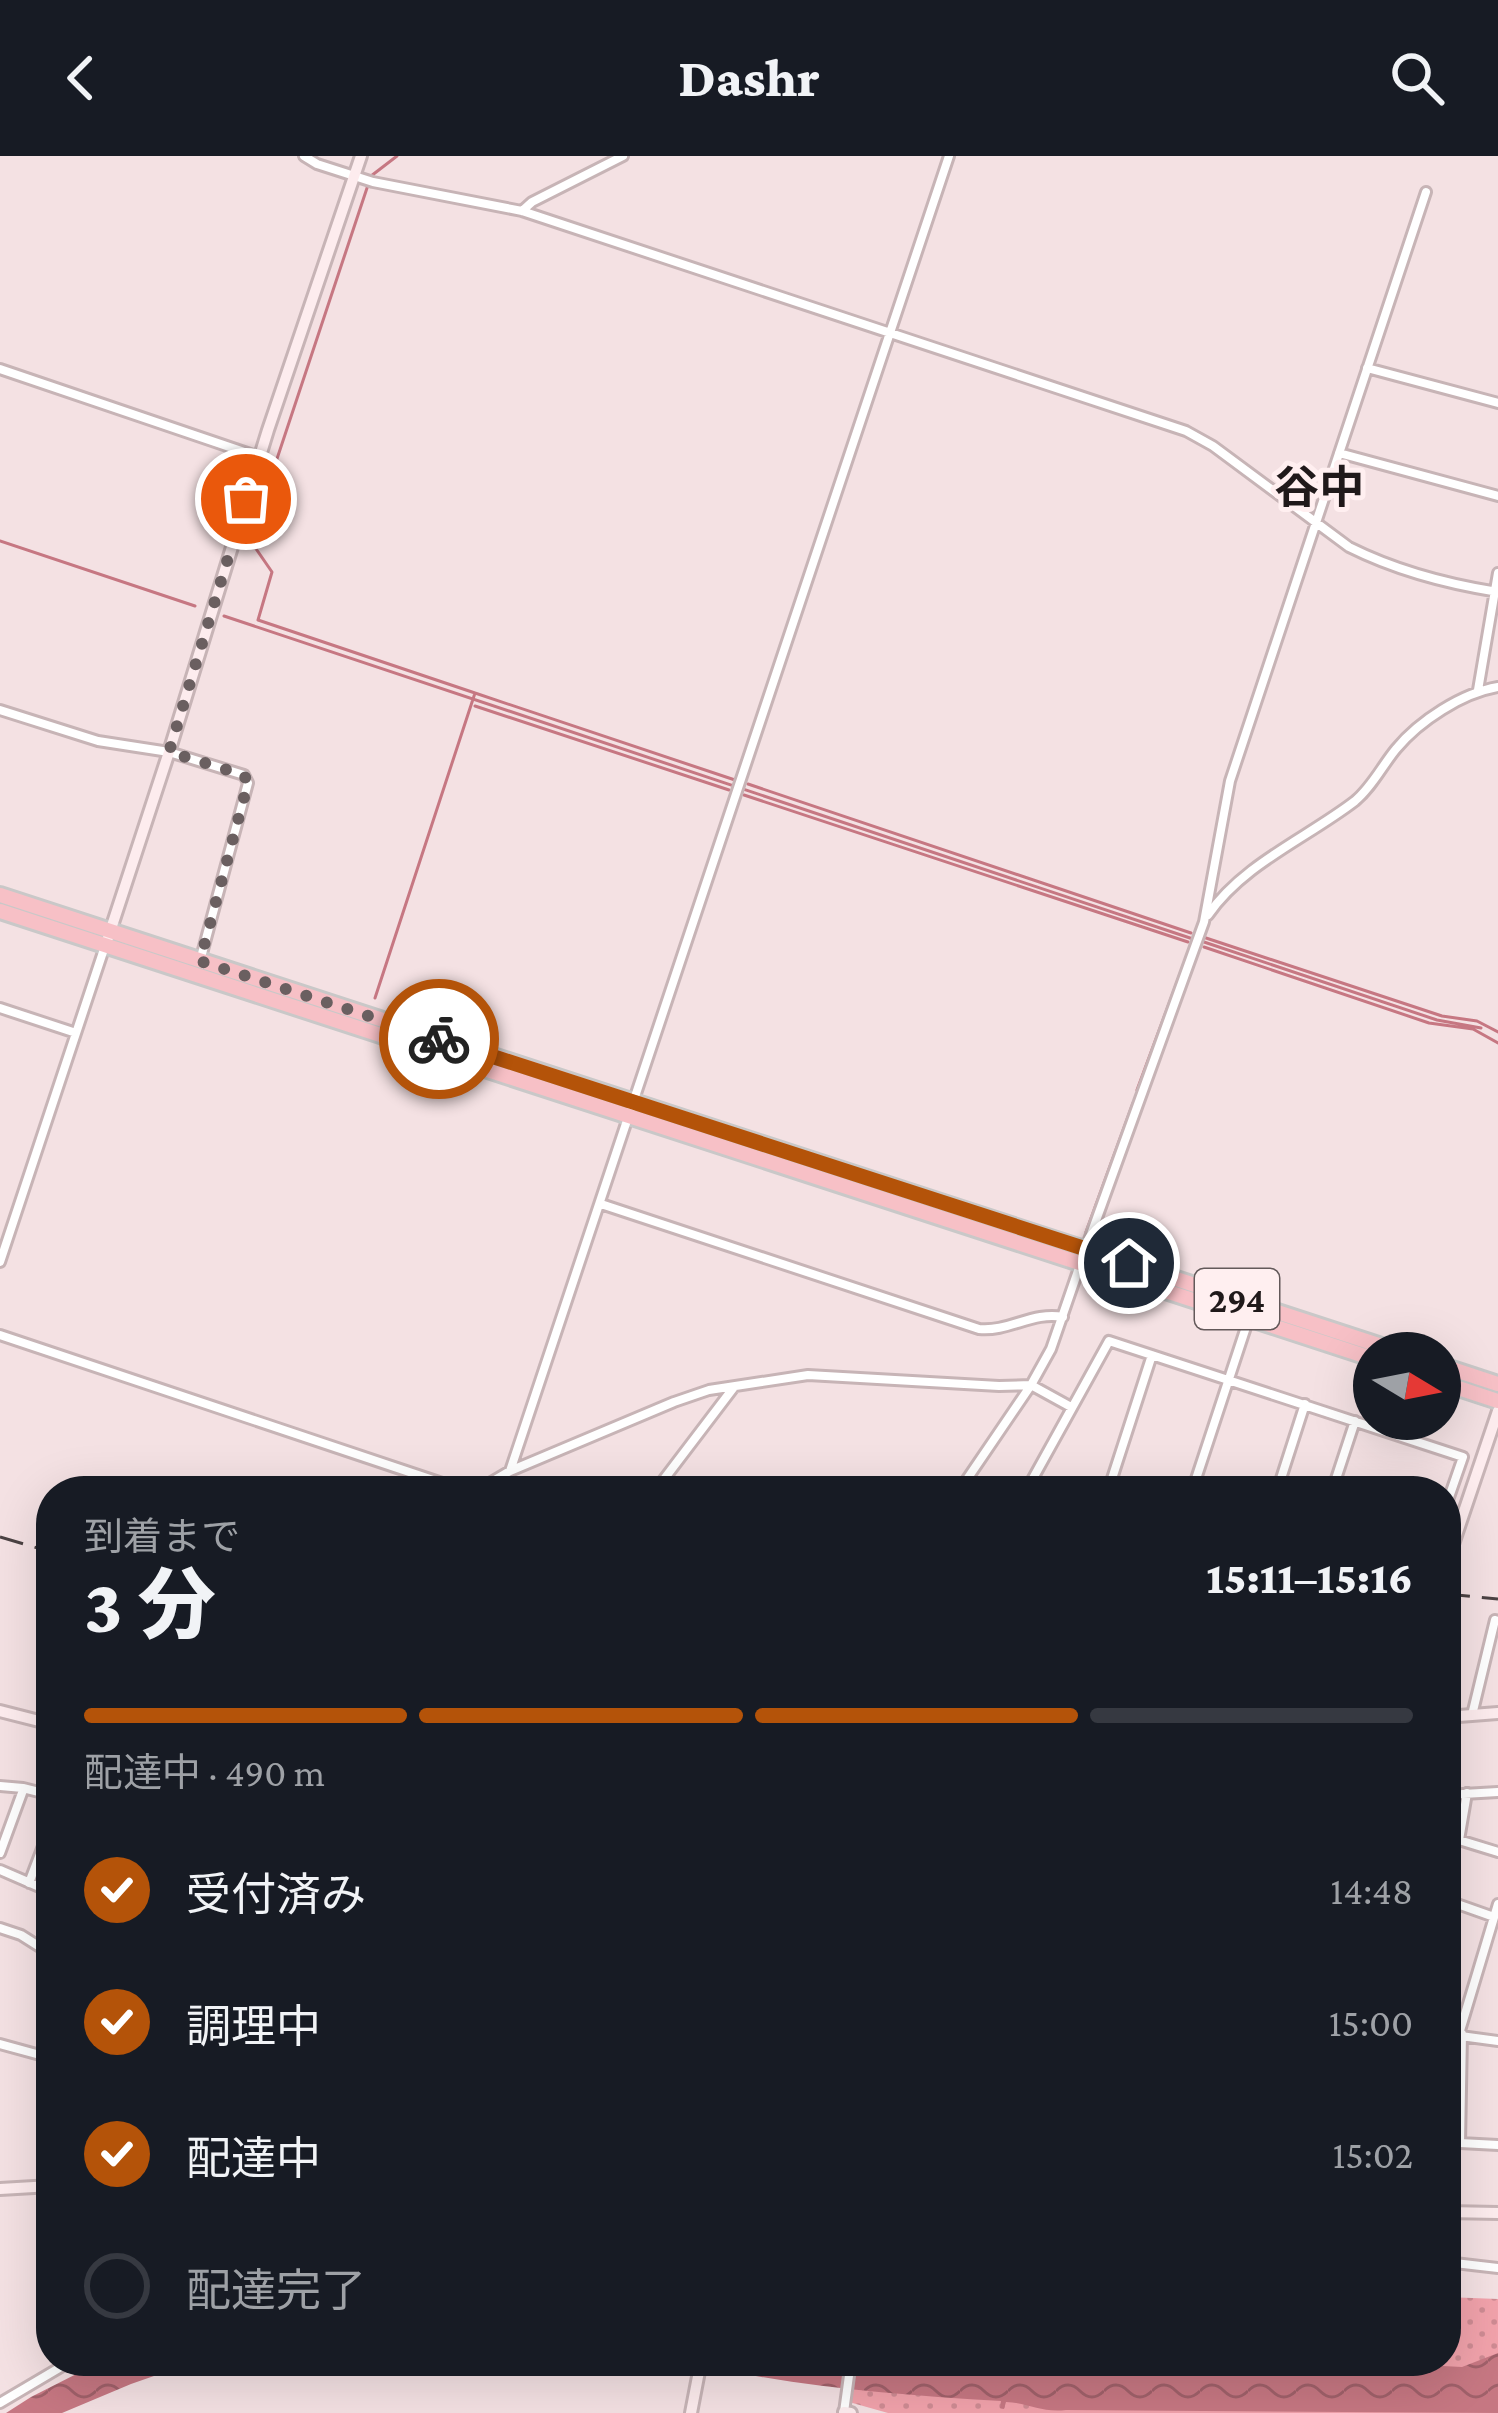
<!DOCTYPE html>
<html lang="ja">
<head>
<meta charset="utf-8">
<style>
	body { margin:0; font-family:"Crimson Pro","Noto Sans JP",serif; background:#20242c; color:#f1f3f6; height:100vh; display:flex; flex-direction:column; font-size:45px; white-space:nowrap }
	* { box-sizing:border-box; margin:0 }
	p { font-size:39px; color:#9ea1a6 }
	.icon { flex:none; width:66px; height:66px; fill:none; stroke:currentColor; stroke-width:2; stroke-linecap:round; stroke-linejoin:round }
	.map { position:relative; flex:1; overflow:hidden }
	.panel { position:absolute; left:36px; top:1320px; width:1425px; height:900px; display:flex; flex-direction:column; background:#171b24; border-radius:48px; box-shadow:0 12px 48px #0002 }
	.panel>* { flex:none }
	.needle { width:78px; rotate:100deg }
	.fabs { position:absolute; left:1353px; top:1176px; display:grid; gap:24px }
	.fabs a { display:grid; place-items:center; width:108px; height:108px; border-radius:50%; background:#171b24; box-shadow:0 12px 48px #0002; font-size:60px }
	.pin { position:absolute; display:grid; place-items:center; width:102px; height:102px; color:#fff; margin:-51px; border:6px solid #fff; border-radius:50%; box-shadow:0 3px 12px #0007 }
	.courier { position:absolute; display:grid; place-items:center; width:120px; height:120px; margin:-60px; border:9px solid #b45309; border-radius:50%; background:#fff; color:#222; box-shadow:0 3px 15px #0007 }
	.summary em { font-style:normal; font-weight:800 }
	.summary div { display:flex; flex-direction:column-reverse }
	.summary { display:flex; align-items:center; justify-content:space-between; height:204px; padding:0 48px }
	h1 { font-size:78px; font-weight:800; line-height:90px }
	.bar { display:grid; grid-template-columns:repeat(4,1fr); gap:18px 12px; align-content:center; height:144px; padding:0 48px }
	.bar i { height:15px; border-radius:9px; background:#363941 }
	.bar .selected { background:#b45309 }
	.bar p { grid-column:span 4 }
	ol { padding:0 48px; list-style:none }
	li { display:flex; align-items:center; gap:36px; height:132px }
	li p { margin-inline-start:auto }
	li .icon { padding:12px; border-radius:50%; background:#b45309; color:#fff; stroke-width:4 }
	li:last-child { color:#9ea1a6 }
	li i { width:66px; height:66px; border:6px solid #363941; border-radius:50% }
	header { display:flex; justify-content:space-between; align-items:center; height:156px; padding:0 48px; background:#171b24; font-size:54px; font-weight:800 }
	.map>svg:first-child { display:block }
	.grass { fill:url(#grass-dots) }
	.water { fill:url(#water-waves) }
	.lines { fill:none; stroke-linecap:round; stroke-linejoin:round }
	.stream { stroke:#c67782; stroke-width:3 }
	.street-casing { stroke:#c7b4b6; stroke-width:14 }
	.secondary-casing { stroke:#c7b4b6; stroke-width:16 }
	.highway-casing { stroke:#c9c8c8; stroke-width:20 }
	.street { stroke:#fff; stroke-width:8 }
	.secondary { stroke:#fdecee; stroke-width:10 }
	.highway { stroke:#f7c0c6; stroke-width:14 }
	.rail { stroke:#4b4243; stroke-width:3; stroke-dasharray:24 12; stroke-linecap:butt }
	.done { stroke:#6a5f60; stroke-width:12; stroke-dasharray:0 21.6 }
	.route { stroke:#b45309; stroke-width:15 }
	.labels { text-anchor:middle; stroke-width:10; stroke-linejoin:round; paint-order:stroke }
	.shield { fill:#ffeff0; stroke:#63595a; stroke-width:3 }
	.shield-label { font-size:36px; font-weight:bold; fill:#20191a }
	.quarter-label { font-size:45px; font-weight:bold; fill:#20191a; stroke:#ffeff0 }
</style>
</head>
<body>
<header><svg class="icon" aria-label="back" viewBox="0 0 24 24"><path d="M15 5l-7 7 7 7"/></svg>Dashr<svg class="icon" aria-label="search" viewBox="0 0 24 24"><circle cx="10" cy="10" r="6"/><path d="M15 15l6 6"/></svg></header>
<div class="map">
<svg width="1498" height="2257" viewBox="0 0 1498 2257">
	<defs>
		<pattern id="grass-dots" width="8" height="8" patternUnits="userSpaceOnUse" patternTransform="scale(3)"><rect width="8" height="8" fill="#f1a2ab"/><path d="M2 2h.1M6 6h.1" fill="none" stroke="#ce8b93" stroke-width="1.8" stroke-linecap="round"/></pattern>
		<pattern id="water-waves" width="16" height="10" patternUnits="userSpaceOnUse" patternTransform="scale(3)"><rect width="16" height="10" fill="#c67782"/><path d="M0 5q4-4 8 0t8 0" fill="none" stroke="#a0616a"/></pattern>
	</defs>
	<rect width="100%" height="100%" fill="#f4e1e3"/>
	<path class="grass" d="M1446,2141L1498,2143V2257H888L849,2246L855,2205H1446Z"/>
	<path class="water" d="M1498,2197V2257L1066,2254C1042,2257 1029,2247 1006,2246L1004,2253L1000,2252L1001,2245C894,2239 787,2230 682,2205H1347L1462,2211Z
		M102,2205H197L131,2228L62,2257H6L31,2241Z"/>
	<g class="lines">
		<path class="stream" d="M0,385L195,450
			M224,460L1193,783L1137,934
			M475,537L735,624
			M475,550L729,634
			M748,628L1191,777
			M744,639L1188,786
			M1206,782L1442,860L1477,865L1498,876
			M1204,786L1437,864L1481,872
			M1204,791L1429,867L1473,873L1498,887
			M375,842L475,537L258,464L272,416L250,384L371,20L397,0
			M1086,1076L1133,947"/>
		<g class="street-casing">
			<path id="street" d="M304,0L317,8L373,26L522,55L1186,275L1213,290L1349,391C1395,414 1447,428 1498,436
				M522,55L532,46L623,0
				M1367,212L1498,247
				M0,213L259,301
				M1339,297L1498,340
				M1478,534L1498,417
				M0,554L98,585L169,596L244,619L248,627L200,805
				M1208,759C1243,708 1307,682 1355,645C1372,631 1382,610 1396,593C1419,565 1462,537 1498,531
				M0,852L76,877
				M601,1048L979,1173C1009,1176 1033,1155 1063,1161
				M1085,1095L1204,766L1230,625L1426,36
				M0,1106L105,790
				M0,1179L466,1335
				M510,1315L949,0
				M476,1335L510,1315L674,1246L709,1234L808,1219L999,1230L1031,1229L1071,1251
				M655,1335L734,1231
				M959,1335L1031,1229L1051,1193L1080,1109
				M1026,1335L1109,1185L1463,1301L1446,1350
				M1108,1335L1152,1199
				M1192,1335L1249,1162
				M1277,1335L1305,1248
				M1332,1335L1355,1265
				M1472,1559L1495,1464L1498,1465
				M0,1630L23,1632L51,1639
				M1467,1637L1459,1684L1498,1696
				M1446,1639L1498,1636
				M0,1697L22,1637
				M0,1714L51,1736
				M29,1727L51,1669
				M1446,1744L1494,1761
				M0,1772L21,1779L51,1798
				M1446,1878L1498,1885
				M1459,1878L1498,1748
				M1462,1878L1460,1987L1498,1989
				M0,1888L51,1902
				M1446,2106L1498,2112
				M0,2247L71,2205
				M844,2256L851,2205"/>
		</g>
		<g class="secondary-casing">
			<path id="secondary" d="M108,782L169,596L268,274L361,0
				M1446,1409L1498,1255
				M0,1555L51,1568
				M1446,1561L1498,1557
				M0,2033L51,2030
				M1446,2056L1498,2057
				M844,2256L851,2257
				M691,2257L701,2205"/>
		</g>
		<g class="highway-casing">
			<path id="highway" d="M0,739L1403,1197
				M0,755L1374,1203
				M1440,1209L1498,1228
				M1440,1226L1498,1245"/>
		</g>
		<use href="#street" class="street"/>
		<use href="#secondary" class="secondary"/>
		<use href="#highway" class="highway"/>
		<path class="rail" d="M0,1381L51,1396
			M1446,1438L1498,1443"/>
	</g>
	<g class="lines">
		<path class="done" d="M246,343L169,596L244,619L248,627L200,805L439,883"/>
		<path class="route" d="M439,883L1129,1107"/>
	</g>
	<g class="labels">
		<rect class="shield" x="1195" y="1113" width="84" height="60" rx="9"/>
		<g class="shield-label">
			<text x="1237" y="1156">294</text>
		</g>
		<g class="quarter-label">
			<text x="1319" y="347">谷中</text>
		</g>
	</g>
</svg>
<div class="fabs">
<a><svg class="needle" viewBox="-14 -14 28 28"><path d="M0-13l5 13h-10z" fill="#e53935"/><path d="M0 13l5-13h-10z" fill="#9ea1a6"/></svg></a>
</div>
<div class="pin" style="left:246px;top:343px;background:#ea580c"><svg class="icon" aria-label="bag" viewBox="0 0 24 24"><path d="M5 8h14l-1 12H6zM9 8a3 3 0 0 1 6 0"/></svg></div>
<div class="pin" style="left:1129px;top:1107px;background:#1f2937"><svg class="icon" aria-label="home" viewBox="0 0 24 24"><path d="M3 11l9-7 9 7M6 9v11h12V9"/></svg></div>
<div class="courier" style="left:439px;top:883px"><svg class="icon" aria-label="bike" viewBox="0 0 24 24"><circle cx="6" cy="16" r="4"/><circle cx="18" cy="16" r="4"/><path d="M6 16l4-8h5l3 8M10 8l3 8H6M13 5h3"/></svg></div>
<section class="panel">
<div class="summary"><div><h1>3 分</h1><p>到着まで</p></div><em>15:11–15:16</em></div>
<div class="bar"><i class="selected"></i><i class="selected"></i><i class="selected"></i><i></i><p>配達中 · 490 m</p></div>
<ol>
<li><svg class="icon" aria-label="check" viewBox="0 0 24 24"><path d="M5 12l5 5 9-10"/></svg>受付済み<p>14:48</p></li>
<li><svg class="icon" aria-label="check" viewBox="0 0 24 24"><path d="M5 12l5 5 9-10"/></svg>調理中<p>15:00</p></li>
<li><svg class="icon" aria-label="check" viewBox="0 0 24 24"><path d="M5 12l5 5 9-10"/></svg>配達中<p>15:02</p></li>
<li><i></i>配達完了</li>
</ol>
</section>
</div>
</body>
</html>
